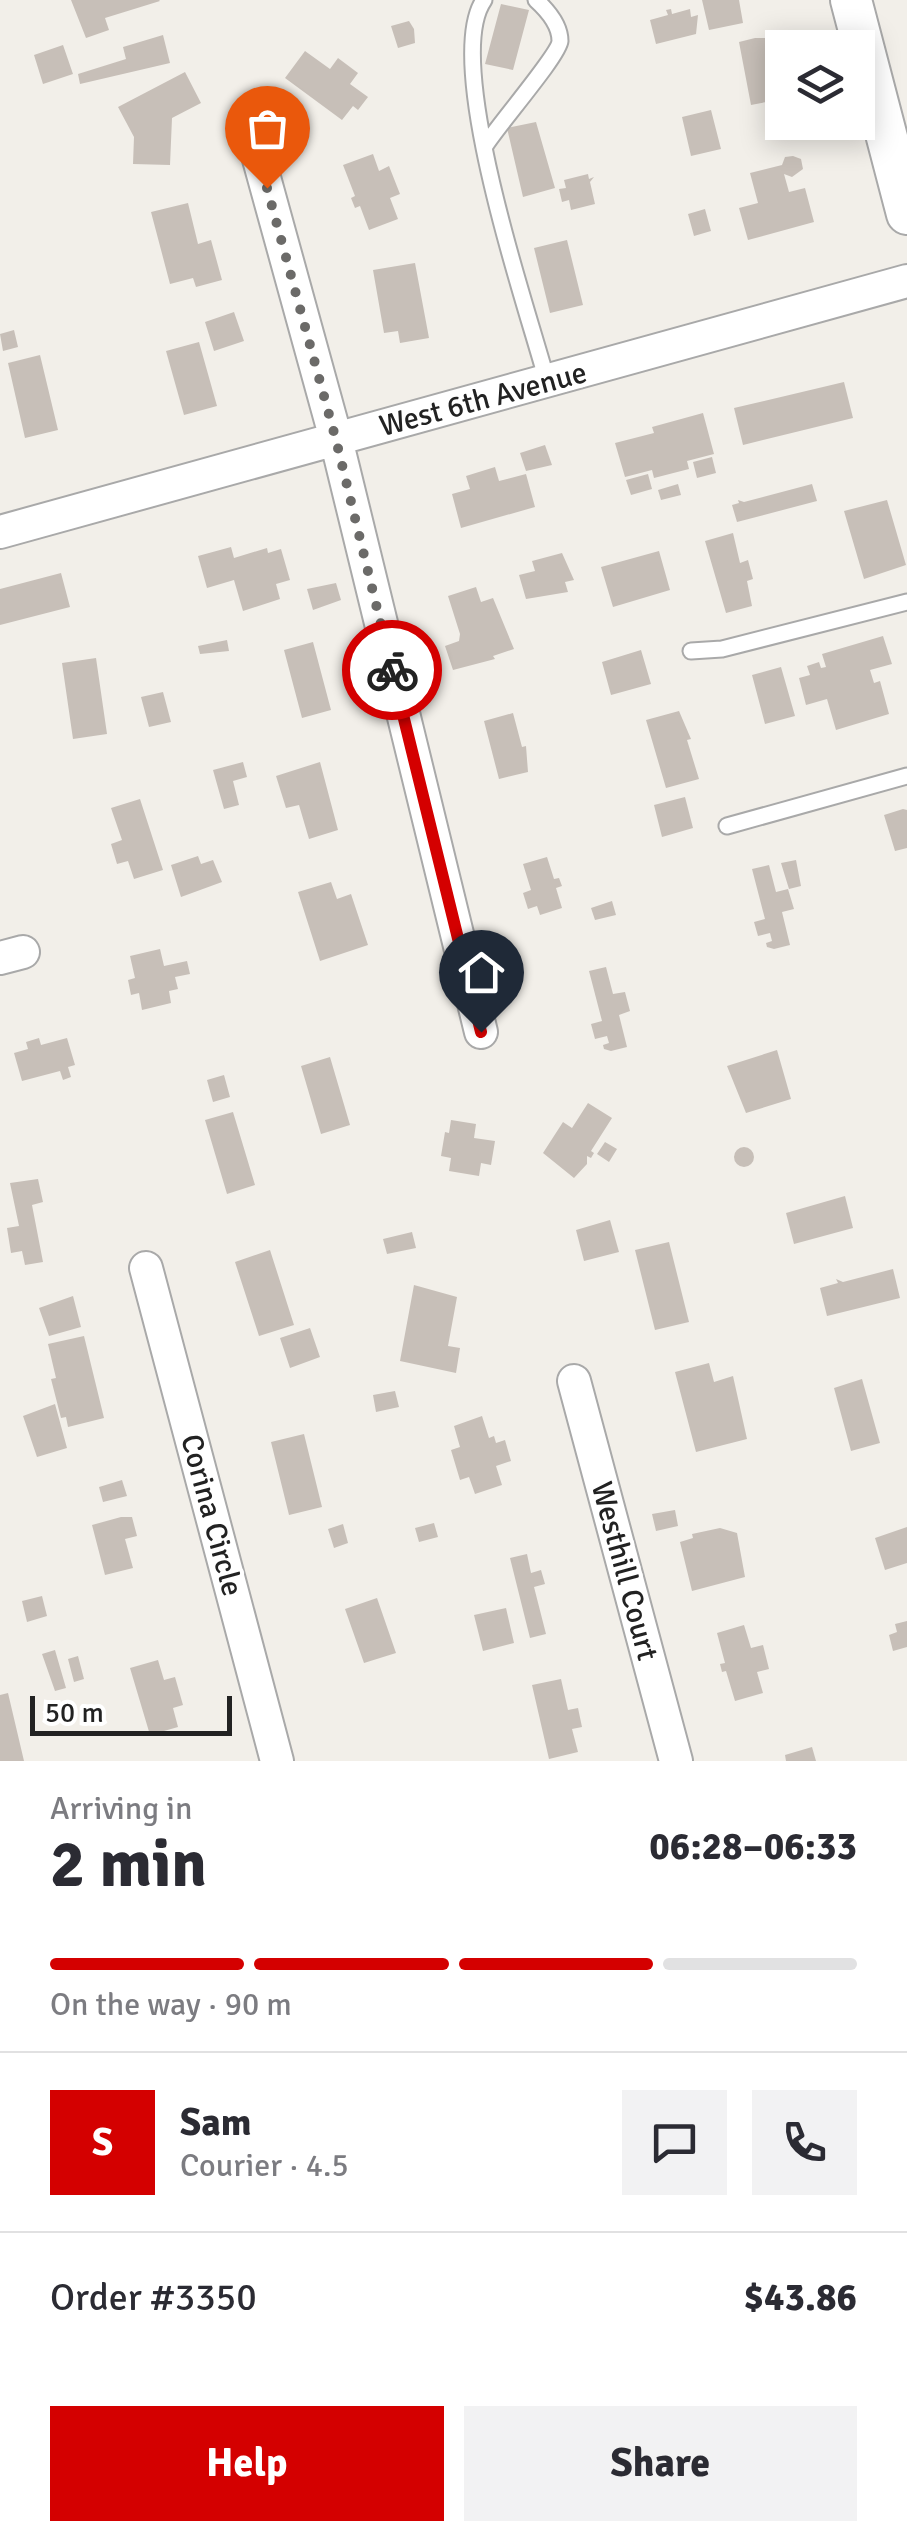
<!DOCTYPE html>
<html lang="en">
<head>
<meta charset="utf-8">
<style>
	body { margin:0; font-family:Signika,sans-serif; background:#f2f2f3; color:#2b2b33; height:100vh; display:flex; flex-direction:column; font-size:38px; white-space:nowrap }
	* { box-sizing:border-box; margin:0 }
	p { font-size:32px; color:#7c7c81 }
	.icon { flex:none; width:55px; height:55px; fill:none; stroke:currentColor; stroke-width:2; stroke-linecap:round; stroke-linejoin:round }
	.map { position:relative; height:1761px; overflow:hidden }
	.drawer { display:flex; flex-direction:column; background:#fff; flex:1 }
	.drawer>* { flex:none }
	.tools { position:absolute; left:765px; top:30px; display:grid; gap:20px }
	.tools a { display:grid; place-items:center; width:110px; height:110px; border-radius:0px; background:#fff; box-shadow:0 5px 25px #0003; font-size:50px }
	.scale { position:absolute; left:30px; bottom:25px; width:202px; box-sizing:border-box; padding-left:10px; border:5px solid #222; border-top:0; font-size:28px; line-height:35px; white-space:nowrap; color:#222; -webkit-text-stroke:8px #fff; paint-order:stroke }
	.pin { position:absolute; display:grid; place-items:center; width:85px; height:85px; color:#fff; margin:-102px -42px; border-radius:50% 50% 50% 0; rotate:-45deg; box-shadow:0 0 10px #0007 }
	.pin .icon { rotate:45deg }
	.courier { position:absolute; display:grid; place-items:center; width:100px; height:100px; margin:-50px; border:8px solid #d40000; border-radius:50%; background:#fff; color:#222; box-shadow:0 2px 12px #0007 }
	.summary em { font-style:normal; font-weight:700 }
	.summary div { display:flex; flex-direction:column-reverse }
	.summary { display:flex; align-items:center; justify-content:space-between; height:170px; padding:0 50px }
	h1 { font-size:65px; font-weight:700; line-height:75px }
	.bar { display:grid; grid-template-columns:repeat(4,1fr); gap:15px 10px; align-content:center; height:120px; padding:0 50px }
	.bar i { height:12px; border-radius:8px; background:#e1e1e2 }
	.bar .on { background:#d40000 }
	.bar p { grid-column:span 4 }
	.line { display:flex; align-items:center; gap:25px; padding:0 50px; border-top:2px solid #e1e1e2 }
	.line div { flex:1 }
	.round { display:grid; place-items:center; flex:none; width:105px; height:105px; border-radius:0px; background:#f2f2f3 }
	.cta { display:flex; gap:20px; margin-top:auto; padding:20px 50px }
	.cta a { flex:1; height:115px; border-radius:0px; background:#d40000; color:#fff; font-size:40px; font-weight:700; line-height:115px; text-align:center }
	.cta a+a { background:#f2f2f3; color:#2b2b33 }
	.map>svg:first-child { display:block }
	.building { fill:#c7bfb8 }
	.lines { fill:none; stroke-linecap:round; stroke-linejoin:round }
	.service-casing { stroke:#a9a9a9; stroke-width:19 }
	.minor-casing { stroke:#a9a9a9; stroke-width:36 }
	.tertiary-casing { stroke:#a9a9a9; stroke-width:44 }
	.service { stroke:#fff; stroke-width:15 }
	.minor { stroke:#fff; stroke-width:32 }
	.tertiary { stroke:#fff; stroke-width:40 }
	.done { stroke:#6b6a68; stroke-width:10; stroke-dasharray:0 18 }
	.route { stroke:#d40000; stroke-width:12 }
	.labels { text-anchor:middle; stroke-width:8; stroke-linejoin:round; paint-order:stroke }
	.street-label { font-size:30px; fill:#222; stroke:#fff }
</style>
</head>
<body>
<div class="map">
<svg width="907" height="1761" viewBox="0 0 907 1761">
	<rect width="100%" height="100%" fill="#f2efe9"/>
	<path class="building" d="M71,0H159L160,1L105,18L109,30L86,38Z
		M702,0H739L743,23L709,30Z
		M501,4L529,10L513,70L485,64Z
		M671,9L672,14L690,9L691,17L698,15L696,34L656,44L650,20L668,15L666,10Z
		M409,21L414,29L415,43L398,48L391,26Z
		M163,35L170,63L80,84L78,74L126,59L123,47Z
		M755,38H772L782,99L751,105L739,42Z
		M63,45L73,74L43,84L34,55Z
		M305,51L330,69L338,58L358,73L350,84L368,97L358,110L353,106L342,120L285,78Z
		M185,72L201,103L172,118L170,165L133,164L134,137L118,107Z
		M711,110L721,149L691,156L682,117Z
		M536,122L555,188L523,197L507,128Z
		M373,154L379,171L389,166L400,194L390,198L398,219L369,230L360,206L355,208L351,198L355,196L343,165Z
		M793,156L801,159L803,169L792,177L784,174L789,192L805,188L814,222L748,240L739,208L758,203L750,173L782,165L785,157Z
		M588,174L589,179L594,177L590,182L595,204L571,210L569,200L562,202L559,189L566,188L564,180Z
		M188,203L198,244L211,240L222,280L196,287L193,278L170,284L151,212Z
		M705,209L711,231L694,236L688,214Z
		M567,240L583,305L550,313L534,248Z
		M415,263L429,338L400,343L398,331L384,333L373,270Z
		M234,312L244,341L214,351L205,322Z
		M14,330L18,347L3,351L0,334Z
		M199,342L217,406L184,415L166,351Z
		M40,355L58,430L25,438L8,363Z
		M844,382L853,418L743,445L734,408Z
		M703,413L714,454L687,461L689,469L654,478L652,470L625,477L615,443L654,433L652,427Z
		M545,445L552,465L526,471L520,453Z
		M712,457L716,473L697,478L693,462Z
		M495,467L499,481L526,474L535,507L461,528L452,494L470,489L466,476Z
		M648,474L652,489L631,495L626,480Z
		M678,484L681,495L661,500L658,490Z
		M812,484L817,501L737,522L732,505L739,503L738,500L744,502Z
		M887,500L906,565L864,579L844,511Z
		M733,533L740,563L748,560L753,579L747,581L752,606L726,613L705,541Z
		M231,547L234,558L267,548L268,553L281,549L290,580L276,584L280,599L243,611L234,580L207,588L198,556Z
		M659,551L670,590L613,607L601,567Z
		M562,553L574,580L565,582L568,592L526,599L519,575L535,571L532,561Z
		M61,573L70,607L0,625V589Z
		M336,583L341,600L313,610L307,589Z
		M476,587L481,602L493,598L514,649L493,656L495,659L453,670L445,646L459,641L460,634L448,596Z
		M883,636L892,664L870,670L874,683L880,681L889,714L836,730L827,699L806,705L799,678L810,675L807,666L819,662L821,668L826,667L822,654Z
		M227,640L229,651L200,654L198,646Z
		M313,642L331,710L302,718L284,650Z
		M641,650L651,684L611,695L602,662Z
		M96,658L107,734L73,739L62,663Z
		M781,667L795,716L765,724L752,675Z
		M163,692L171,722L149,727L141,697Z
		M679,711L691,739L687,740L699,779L666,788L646,720Z
		M513,713L522,747L526,746L528,772L499,779L484,721Z
		M243,762L247,777L233,781L239,805L224,809L213,770Z
		M320,762L338,830L309,839L299,805L286,808L276,776Z
		M685,797L693,828L662,837L654,805Z
		M140,799L163,870L134,879L128,861L117,864L111,844L122,840L111,808Z
		M903,809L907,810V848L895,851L884,815Z
		M198,856L201,864L213,860L222,882L181,897L171,865Z
		M547,857L554,879L559,878L562,886L556,888L562,908L540,915L537,906L528,909L523,893L531,890L523,864Z
		M796,860L801,886L789,889L781,863Z
		M769,865L776,892L788,889L794,909L782,912L790,945L774,949L767,947L766,943L772,941L770,933L758,936L754,922L765,919L752,869Z
		M331,882L337,899L351,894L368,945L320,961L298,892Z
		M612,901L616,915L595,920L591,908Z
		M160,949L164,966L187,961L190,974L175,977L178,989L169,991L171,1003L142,1010L139,993L131,995L128,980L135,978L130,956Z
		M606,967L613,994L625,992L630,1011L619,1015L627,1047L611,1051L604,1049L603,1045L609,1043L607,1036L595,1039L591,1024L602,1021L589,971Z
		M39,1038L41,1045L67,1038L75,1065L68,1067L71,1077L63,1080L60,1071L22,1081L14,1053L28,1049L26,1042Z
		M777,1050L791,1099L746,1113L727,1066Z
		M330,1057L350,1125L321,1134L301,1066Z
		M224,1075L230,1097L213,1102L207,1080Z
		M588,1103L612,1118L591,1151L594,1153L591,1158L587,1156V1164L574,1178L543,1153L563,1122L572,1128Z
		M233,1112L255,1185L227,1194L205,1120Z
		M451,1120L476,1124L474,1138L495,1141L491,1165L481,1163L479,1176L449,1171L451,1158L441,1156L445,1132L449,1133Z
		M605,1142L617,1149L609,1162L597,1154Z
		M734 1157a10 10 0 1 1 20 0a10 10 0 1 1-20 0Z
		M38,1179L43,1202L32,1205L43,1262L25,1265L22,1251L11,1253L7,1228L19,1226L10,1183Z
		M845,1196L853,1228L794,1244L786,1213Z
		M610,1220L619,1252L584,1261L576,1230Z
		M412,1232L416,1248L387,1254L383,1239Z
		M669,1242L689,1322L655,1330L635,1250Z
		M270,1250L294,1325L259,1336L235,1262Z
		M893,1269L900,1298L827,1316L820,1288L838,1283L836,1279L843,1282Z
		M414,1285L457,1297L448,1346L460,1348L456,1373L400,1361Z
		M73,1296L81,1327L49,1336L39,1308Z
		M310,1328L320,1357L290,1368L280,1338Z
		M84,1336L104,1418L68,1427L66,1417L61,1418L51,1379L56,1378L48,1344Z
		M709,1363L714,1382L733,1376L747,1439L696,1452L675,1372Z
		M862,1379L880,1443L851,1451L834,1388Z
		M395,1391L399,1407L376,1412L373,1395Z
		M55,1404L67,1448L37,1457L23,1416Z
		M482,1416L489,1438L494,1436L496,1443L505,1440L511,1461L496,1466L502,1485L475,1494L469,1477L460,1480L451,1450L460,1447L454,1426Z
		M304,1434L322,1507L289,1515L271,1442Z
		M122,1480L127,1496L103,1502L99,1487Z
		M675,1510L678,1526L656,1531L652,1514Z
		M121,1517H132L137,1536L125,1539L133,1568L105,1575L92,1525Z
		M434,1523L438,1537L419,1542L415,1528Z
		M343,1524L348,1543L334,1548L328,1529Z
		M907,1527V1563L885,1570L875,1538Z
		M720,1528L737,1533L745,1577L692,1591L680,1542L693,1538L692,1534Z
		M527,1554L531,1573L541,1570L545,1584L534,1587L546,1634L530,1638L510,1558Z
		M42,1596L47,1616L27,1622L22,1601Z
		M377,1598L396,1653L364,1663L345,1609Z
		M506,1608L514,1643L483,1651L474,1615Z
		M907,1621V1647L893,1651L889,1635L897,1632L895,1624Z
		M744,1625L751,1648L763,1645L769,1669L757,1672L763,1693L735,1701L726,1671L722,1672L720,1664L725,1663L717,1633Z
		M55,1650L66,1688L55,1691L42,1654Z
		M78,1656L84,1679L74,1682L68,1659Z
		M158,1660L164,1680L175,1677L183,1705L173,1708L178,1727L150,1735L130,1668Z
		M561,1679L568,1710L578,1708L582,1727L572,1729L578,1752L549,1759L532,1685Z
		M8,1693L24,1761H0V1695Z
		M812,1747L816,1761H786L785,1755Z"/>
	<g class="lines">
		<g class="service-casing">
			<path id="service" d="M484,0C442,60 527,307 547,381
				M485,146C498,125 559,55 560,41C560,25 547,10 536,0
				M691,651L722,649L907,602
				M727,826L907,776"/>
		</g>
		<g class="minor-casing">
			<path id="minor" d="M257,152L336,439L481,1032
				M0,532L907,281
				M0,958L23,952
				M146,1268L277,1761
				M574,1381L676,1761"/>
		</g>
		<g class="tertiary-casing">
			<path id="tertiary" d="M851,0L907,214"/>
		</g>
		<use href="#service" class="service"/>
		<use href="#minor" class="minor"/>
		<use href="#tertiary" class="tertiary"/>
	</g>
	<g class="lines">
		<path class="done" d="M267,188L336,440L392,670"/>
		<path class="route" d="M392,670L481,1032"/>
	</g>
	<g class="labels">
		<g class="street-label">
			<text transform="translate(483 399) rotate(-15)" y="10">West 6th Avenue</text>
			<text transform="translate(212 1515) rotate(75)" y="10">Corina Circle</text>
			<text transform="translate(625 1571) rotate(75)" y="10">Westhill Court</text>
		</g>
	</g>
</svg>
<div class="tools">
<a><svg class="icon" aria-label="layers" viewBox="0 0 24 24"><path d="M12 4l9 5-9 5-9-5zM3 14l9 5 9-5"/></svg></a>
</div>
<div class="scale">50 m</div>
<div class="pin" style="left:267px;top:188px;background:#ea580c"><svg class="icon" aria-label="bag" viewBox="0 0 24 24"><path d="M5 8h14l-1 12H6zM9 8a3 3 0 0 1 6 0"/></svg></div>
<div class="pin" style="left:481px;top:1032px;background:#1f2937"><svg class="icon" aria-label="home" viewBox="0 0 24 24"><path d="M3 11l9-7 9 7M6 9v11h12V9"/></svg></div>
<div class="courier" style="left:392px;top:670px"><svg class="icon" aria-label="bike" viewBox="0 0 24 24"><circle cx="6" cy="16" r="4"/><circle cx="18" cy="16" r="4"/><path d="M6 16l4-8h5l3 8M10 8l3 8H6M13 5h3"/></svg></div>
</div>
<section class="drawer">
<div class="summary"><div><h1>2 min</h1><p>Arriving in</p></div><em>06:28–06:33</em></div>
<div class="bar"><i class="on"></i><i class="on"></i><i class="on"></i><i></i><p>On the way · 90 m</p></div>
<div class="line" style="height:180px"><b class="round" style="background:#d40000;color:#fff">S</b><div><b>Sam</b><p>Courier · 4.5</p></div><a class="round"><svg class="icon" aria-label="chat" viewBox="0 0 24 24"><path d="M4 5h16v11H9l-5 4z"/></svg></a><a class="round"><svg class="icon" aria-label="phone" viewBox="0 0 24 24"><path d="M5 4h4l2 5-3 2q2 4 5 5l2-3 5 2v4C11 20 4 13 5 4z"/></svg></a></div>
<div class="line" style="height:130px"><div>Order #3350</div><b>$43.86</b></div>
<div class="cta"><a>Help</a><a>Share</a></div>
</section>
</body>
</html>
